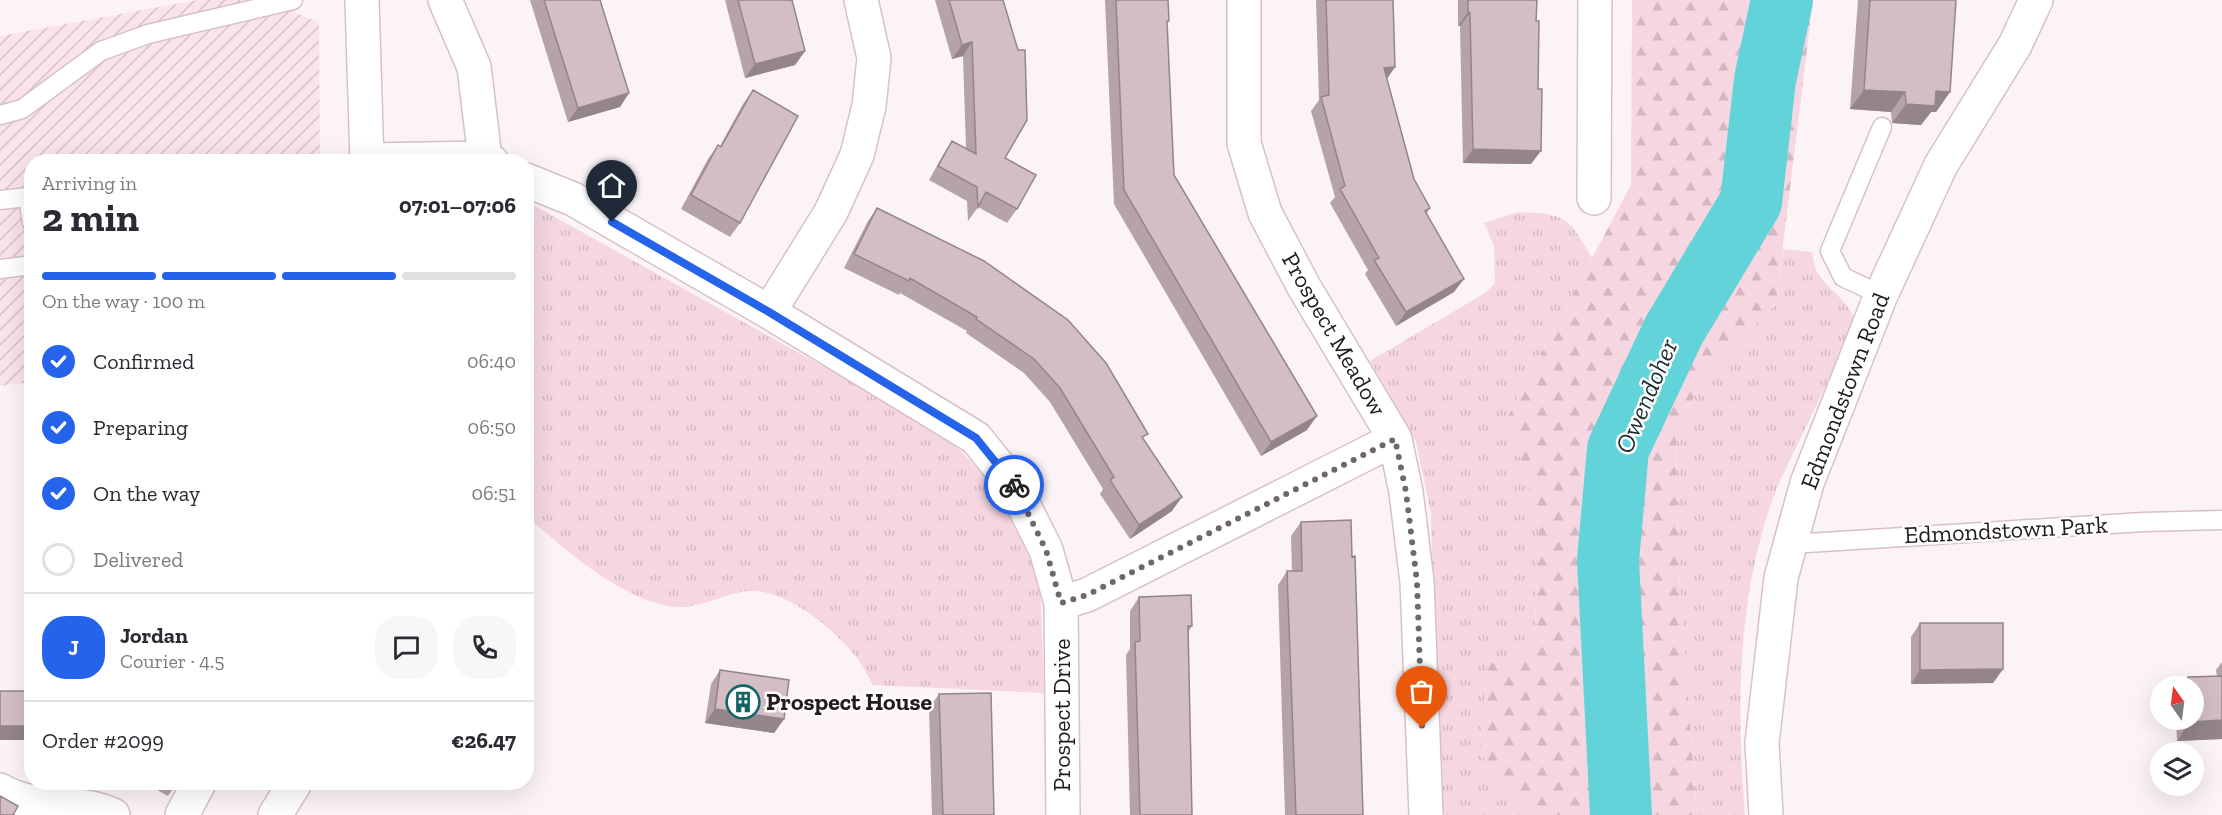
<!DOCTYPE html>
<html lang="en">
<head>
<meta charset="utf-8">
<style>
	body { margin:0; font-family:"Zilla Slab",serif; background:#f7f7f7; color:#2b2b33; height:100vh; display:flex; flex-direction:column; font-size:22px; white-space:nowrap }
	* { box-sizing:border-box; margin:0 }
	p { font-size:20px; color:#7c7c81 }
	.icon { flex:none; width:33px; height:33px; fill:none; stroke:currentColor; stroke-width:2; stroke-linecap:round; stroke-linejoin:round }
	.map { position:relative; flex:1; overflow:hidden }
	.details { position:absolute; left:24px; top:154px; width:510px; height:636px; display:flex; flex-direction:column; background:#fff; border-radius:24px; box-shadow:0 6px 24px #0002 }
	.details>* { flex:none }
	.needle { width:39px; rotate:346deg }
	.tools { position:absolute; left:2150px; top:676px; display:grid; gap:12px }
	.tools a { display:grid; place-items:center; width:54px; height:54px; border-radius:50%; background:#fff; box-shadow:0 6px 24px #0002; font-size:30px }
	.pin { position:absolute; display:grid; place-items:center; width:51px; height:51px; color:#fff; margin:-62px -26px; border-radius:50% 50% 50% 0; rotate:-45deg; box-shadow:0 0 6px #0007 }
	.pin .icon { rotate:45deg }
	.courier { position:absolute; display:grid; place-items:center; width:60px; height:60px; margin:-30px; border:4px solid #2563eb; border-radius:50%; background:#fff; color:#222; box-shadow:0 2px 8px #0007 }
	.overview em { font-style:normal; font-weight:700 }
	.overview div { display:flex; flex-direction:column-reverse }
	.overview { display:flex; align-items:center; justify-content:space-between; height:102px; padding:0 18px }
	h1 { font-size:39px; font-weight:700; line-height:45px }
	.bar { display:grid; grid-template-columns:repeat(4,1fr); gap:9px 6px; align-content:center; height:72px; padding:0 18px }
	.bar i { height:8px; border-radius:4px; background:#e1e1e2 }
	.bar .current { background:#2563eb }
	.bar p { grid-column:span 4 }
	.line { display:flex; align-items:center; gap:15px; padding:0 18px; border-top:2px solid #e1e1e2 }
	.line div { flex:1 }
	.round { display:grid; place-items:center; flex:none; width:63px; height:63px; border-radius:24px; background:#f7f7f7 }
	ol { padding:0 18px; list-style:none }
	li { display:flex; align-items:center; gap:18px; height:66px }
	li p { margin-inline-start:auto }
	li .icon { padding:6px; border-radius:50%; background:#2563eb; color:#fff; stroke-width:4 }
	li:last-child { color:#7c7c81 }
	li i { width:33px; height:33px; border:3px solid #e1e1e2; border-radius:50% }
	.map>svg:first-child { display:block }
	.industrial { fill:url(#industrial-furrows) }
	.grass { fill:url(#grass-tufts) }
	.forest { fill:url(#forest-firs) }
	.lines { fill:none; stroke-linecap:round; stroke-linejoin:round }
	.river { stroke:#62d4d9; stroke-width:62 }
	.lane-casing { stroke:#d7c1c8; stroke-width:21 }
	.street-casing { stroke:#d7c1c8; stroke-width:36 }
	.secondary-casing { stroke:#d7c1c8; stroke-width:36 }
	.lane { stroke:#fff; stroke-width:18 }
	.street { stroke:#fff; stroke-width:33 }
	.secondary { stroke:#fff; stroke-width:33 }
	.wall { fill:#b5a3a9 }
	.shaded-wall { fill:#94858a }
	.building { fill:#d3bec5; stroke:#94858a; stroke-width:1.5 }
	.done { stroke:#6f676a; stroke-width:6; stroke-dasharray:0 10.8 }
	.route { stroke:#2563eb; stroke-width:8 }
	.labels { text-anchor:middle; stroke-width:5; stroke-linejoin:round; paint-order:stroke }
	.street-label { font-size:24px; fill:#231b1e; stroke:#fff }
	.poi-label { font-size:24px; font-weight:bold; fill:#231b1e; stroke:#fff; text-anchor:start }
	.water-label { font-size:26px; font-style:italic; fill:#192d2e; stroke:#fff }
</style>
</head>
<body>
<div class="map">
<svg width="2222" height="815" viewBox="0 0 2222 815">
	<defs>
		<pattern id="industrial-furrows" width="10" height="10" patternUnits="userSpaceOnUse" patternTransform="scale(1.5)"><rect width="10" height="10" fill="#fbe3eb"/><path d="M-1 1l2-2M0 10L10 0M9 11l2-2" fill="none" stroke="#d7c2c9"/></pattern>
		<pattern id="grass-tufts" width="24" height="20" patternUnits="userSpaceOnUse" patternTransform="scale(1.5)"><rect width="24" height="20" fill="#f6d7e1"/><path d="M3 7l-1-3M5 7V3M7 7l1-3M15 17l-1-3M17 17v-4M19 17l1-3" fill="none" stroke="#d3b8c1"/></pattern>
		<pattern id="forest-firs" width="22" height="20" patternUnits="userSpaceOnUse" patternTransform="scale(1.5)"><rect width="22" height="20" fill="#f6d7e1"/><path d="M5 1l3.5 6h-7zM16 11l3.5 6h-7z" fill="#d3b8c1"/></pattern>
	</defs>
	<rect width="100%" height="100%" fill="#fcf3f6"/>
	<path class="industrial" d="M197,0H293L296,13L319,22L320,162H32L31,382L0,386V36Z"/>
	<path class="grass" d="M526,201L864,389L958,448L1004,497L1040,577L1044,693L873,685C868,676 863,666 857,658C836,630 784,587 747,591C721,594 696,612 668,606C613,594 568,551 527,517Z
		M1518,212C1566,214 1568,216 1592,258L1508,416L1539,524L1534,649L1488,664L1479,752L1532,815H1445L1436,798L1431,513L1416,442L1370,361L1485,293L1495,283L1494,246L1484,223Z
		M1783,249L1812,252C1814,259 1814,269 1819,275C1831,292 1850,302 1856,323L1778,485C1737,589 1736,705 1745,815H1697L1678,560L1676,432L1702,381L1776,303Z"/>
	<path class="forest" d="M1632,0H1813L1776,303L1702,381L1676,432L1678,560L1697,815H1532L1479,752L1488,664L1534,649L1539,524L1508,416L1631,185Z"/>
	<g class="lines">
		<path class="river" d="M1621,815L1608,560L1618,449L1674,330L1751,202L1765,80L1782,0"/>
		<g class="lane-casing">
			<path id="lane" d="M0,115L22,109L101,51L148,34L293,0
				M0,200L28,197L32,223
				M0,269L32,265
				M1881,295L1843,277L1830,251L1882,127
				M1791,544L2143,522L2222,520"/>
		</g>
		<g class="street-casing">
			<path id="street" d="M445,0L474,67L485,158
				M1244,0V143L1265,213L1304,287L1395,439L1406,492L1417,582L1426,815
				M367,160L485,158L492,162
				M526,180L573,199L769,312L976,438L1013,484L1046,550L1061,603L1063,815
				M1594,198L1595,0
				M769,312L831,212L857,155L869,106L874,58L861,0
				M1061,603L1087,595L1395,439
				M0,790C40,813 72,797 113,815
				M182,815L199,783"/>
		</g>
		<g class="secondary-casing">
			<path id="secondary" d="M362,0L367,162
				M275,815L295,783
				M1766,815L1762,743L1781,578L1807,483L1881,295L1941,165L2015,45L2036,0"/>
		</g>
		<use href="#lane" class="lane"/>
		<use href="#street" class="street"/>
		<use href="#secondary" class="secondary"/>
	</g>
	<path class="wall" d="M530,0H600L629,93L620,107L568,122Z
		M725,0H792L805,51L795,65L745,78Z
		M935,0H1003L1005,158L1017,209L1007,223L978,207L968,221L967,201L929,180L943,155L952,141L966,148L963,56L952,59Z
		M1105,0H1168L1167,25L1174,175L1307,430L1261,456L1114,204Z
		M1316,0H1393L1395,67L1387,79L1414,179L1430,208L1427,213L1454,292L1396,326L1365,274L1368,270L1330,203L1335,197L1311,111L1319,100Z
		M1458,0H1537L1531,164L1463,163L1460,26H1458Z
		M1858,0H1956L1950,92L1936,112H1931L1921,125L1892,123L1891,112L1850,109Z
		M753,90L740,223L730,237L681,209L708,159L718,145L720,146L743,104Z
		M877,208L1144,440L1172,511L1130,539L1100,494L1103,489L1050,402L1024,373L966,333L967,331L900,293L899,295L844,268L868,221Z
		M1301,522L1363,815H1285L1278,585L1287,571H1292L1291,536Z
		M1139,597L1192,626L1188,632L1192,815H1130L1126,655L1130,649V611Z
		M1920,623L2003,669L1993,683L1911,684V637Z
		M2222,662V739L2177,741L2176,720H2193V687H2181L2188,677L2217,676L2216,670Z
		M720,670L784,719L774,733L705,723L711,684Z
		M939,694L994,815H932L929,708Z
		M145,783H177L168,796Z"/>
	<path class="shaded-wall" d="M1468,12L1470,13L1460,26H1458Z
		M972,42L963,56L952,59L962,45Z
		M805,51L795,65L745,78L755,64Z
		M1395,67L1385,81L1384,68Z
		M1864,90L1905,92L1891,112L1850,109Z
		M1936,91L1950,92L1936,112H1931L1921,125L1892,123L1906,104Z
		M629,93L620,107L568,122L578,108Z
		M1473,149L1541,151L1531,164L1463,163Z
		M1464,279L1454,292L1396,326L1406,312Z
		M1317,416L1307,430L1261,456L1271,442Z
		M1182,497L1172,511L1130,539L1139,525Z
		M2003,669L1993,683L1911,684L1920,670Z
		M715,709L784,719L774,733L705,723Z
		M2222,720V739L2177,741L2190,722Z
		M0,726H32V740H0Z
		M36,783H73L70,786Z"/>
	<path class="building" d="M544,0H600L629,93L578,108Z
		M738,0H792L805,51L755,64Z
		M949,0H1003L1018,50H1025L1027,120L1005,158L1036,175L1017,209L986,192L978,207L977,187L938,166L952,141L976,154L972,42L962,45Z
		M1116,0H1168L1169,21H1167L1174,175L1317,416L1271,442L1124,190Z
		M1326,0H1393L1395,67L1384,68L1414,179L1430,208L1425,211L1464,279L1406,312L1374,260L1379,258L1340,189L1345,186L1321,97L1329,95Z
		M1468,0H1537L1536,21H1539L1538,89H1542L1541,151L1473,149L1470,13L1468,12Z
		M1870,0H1956L1950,92L1936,91L1935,106L1906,104L1905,92L1864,90Z
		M753,90L798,116L740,223L691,195L718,145L721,147Z
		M877,208L984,261L1068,320L1106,363L1148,434L1142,437L1182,497L1139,525L1110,480L1114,477L1060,388L1034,359L976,319L977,317L910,278L909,281L854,254Z
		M1351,520L1352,557L1355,556L1363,815H1296L1287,571H1302L1301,522Z
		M1191,595L1192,626H1188L1192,815H1140L1135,642L1140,641L1139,597Z
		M1920,623H2003V669L1920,670Z
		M720,670L789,680L784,719L715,709Z
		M2222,676V720L2190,722V720H2193V687H2189L2188,677Z
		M0,691H32V726H0Z
		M991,693L994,815H943L939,694Z
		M0,796L18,806L13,815H0Z"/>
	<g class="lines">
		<path class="done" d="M1014,485L1046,550L1061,603L1087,595L1395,439L1406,492L1417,582L1422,728"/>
		<path class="route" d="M612,222L769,312L976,438L1014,485"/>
	</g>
	<defs>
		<g id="building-ring" transform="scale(1.725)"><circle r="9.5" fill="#fff" stroke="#146467" stroke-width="1.5"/><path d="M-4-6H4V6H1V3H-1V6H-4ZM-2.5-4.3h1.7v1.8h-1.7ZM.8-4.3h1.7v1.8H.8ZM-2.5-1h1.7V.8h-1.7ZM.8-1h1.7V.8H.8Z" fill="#146467"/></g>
	</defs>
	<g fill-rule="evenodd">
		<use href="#building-ring" x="743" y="702"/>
	</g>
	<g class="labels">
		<g class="street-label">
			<text transform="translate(1334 334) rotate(60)" y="8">Prospect Meadow</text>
			<text transform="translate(1845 391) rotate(-69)" y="8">Edmondstown Road</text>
			<text transform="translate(2006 530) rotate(-3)" y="8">Edmondstown Park</text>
			<text transform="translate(1062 715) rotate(-90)" y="8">Prospect Drive</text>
		</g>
		<g class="poi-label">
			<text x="766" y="710">Prospect House</text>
		</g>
		<g class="water-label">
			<text transform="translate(1646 396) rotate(-67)" y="9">Owendoher</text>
		</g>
	</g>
</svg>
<div class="tools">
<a><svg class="needle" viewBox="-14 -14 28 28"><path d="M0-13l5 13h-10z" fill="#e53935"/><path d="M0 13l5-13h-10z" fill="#7c7c81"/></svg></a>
<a><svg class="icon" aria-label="layers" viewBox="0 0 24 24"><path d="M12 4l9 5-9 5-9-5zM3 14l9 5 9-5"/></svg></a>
</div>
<div class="pin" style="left:1422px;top:728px;background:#ea580c"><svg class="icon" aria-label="bag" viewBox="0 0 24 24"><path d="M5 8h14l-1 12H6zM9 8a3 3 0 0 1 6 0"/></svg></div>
<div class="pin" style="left:612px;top:222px;background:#1f2937"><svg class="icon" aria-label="home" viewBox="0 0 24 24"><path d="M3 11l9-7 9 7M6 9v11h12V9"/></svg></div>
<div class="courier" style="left:1014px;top:485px"><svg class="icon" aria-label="bike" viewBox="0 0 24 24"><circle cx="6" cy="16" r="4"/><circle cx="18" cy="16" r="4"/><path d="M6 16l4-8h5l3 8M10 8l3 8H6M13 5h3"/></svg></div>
<section class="details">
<div class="overview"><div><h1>2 min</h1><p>Arriving in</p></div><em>07:01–07:06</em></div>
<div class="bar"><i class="current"></i><i class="current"></i><i class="current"></i><i></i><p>On the way · 100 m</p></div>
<ol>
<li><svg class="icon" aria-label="check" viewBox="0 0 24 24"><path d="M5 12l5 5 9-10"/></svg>Confirmed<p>06:40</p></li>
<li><svg class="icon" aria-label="check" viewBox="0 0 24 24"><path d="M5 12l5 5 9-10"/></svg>Preparing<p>06:50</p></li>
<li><svg class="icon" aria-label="check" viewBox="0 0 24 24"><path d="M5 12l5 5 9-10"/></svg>On the way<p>06:51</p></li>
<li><i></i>Delivered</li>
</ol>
<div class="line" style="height:108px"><b class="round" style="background:#2563eb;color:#fff">J</b><div><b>Jordan</b><p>Courier · 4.5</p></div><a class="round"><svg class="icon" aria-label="chat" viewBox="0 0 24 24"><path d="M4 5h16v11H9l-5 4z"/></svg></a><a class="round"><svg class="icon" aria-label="phone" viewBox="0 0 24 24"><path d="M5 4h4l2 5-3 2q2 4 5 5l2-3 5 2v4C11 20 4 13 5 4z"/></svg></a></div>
<div class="line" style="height:78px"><div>Order #2099</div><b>€26.47</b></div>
</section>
</div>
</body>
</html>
